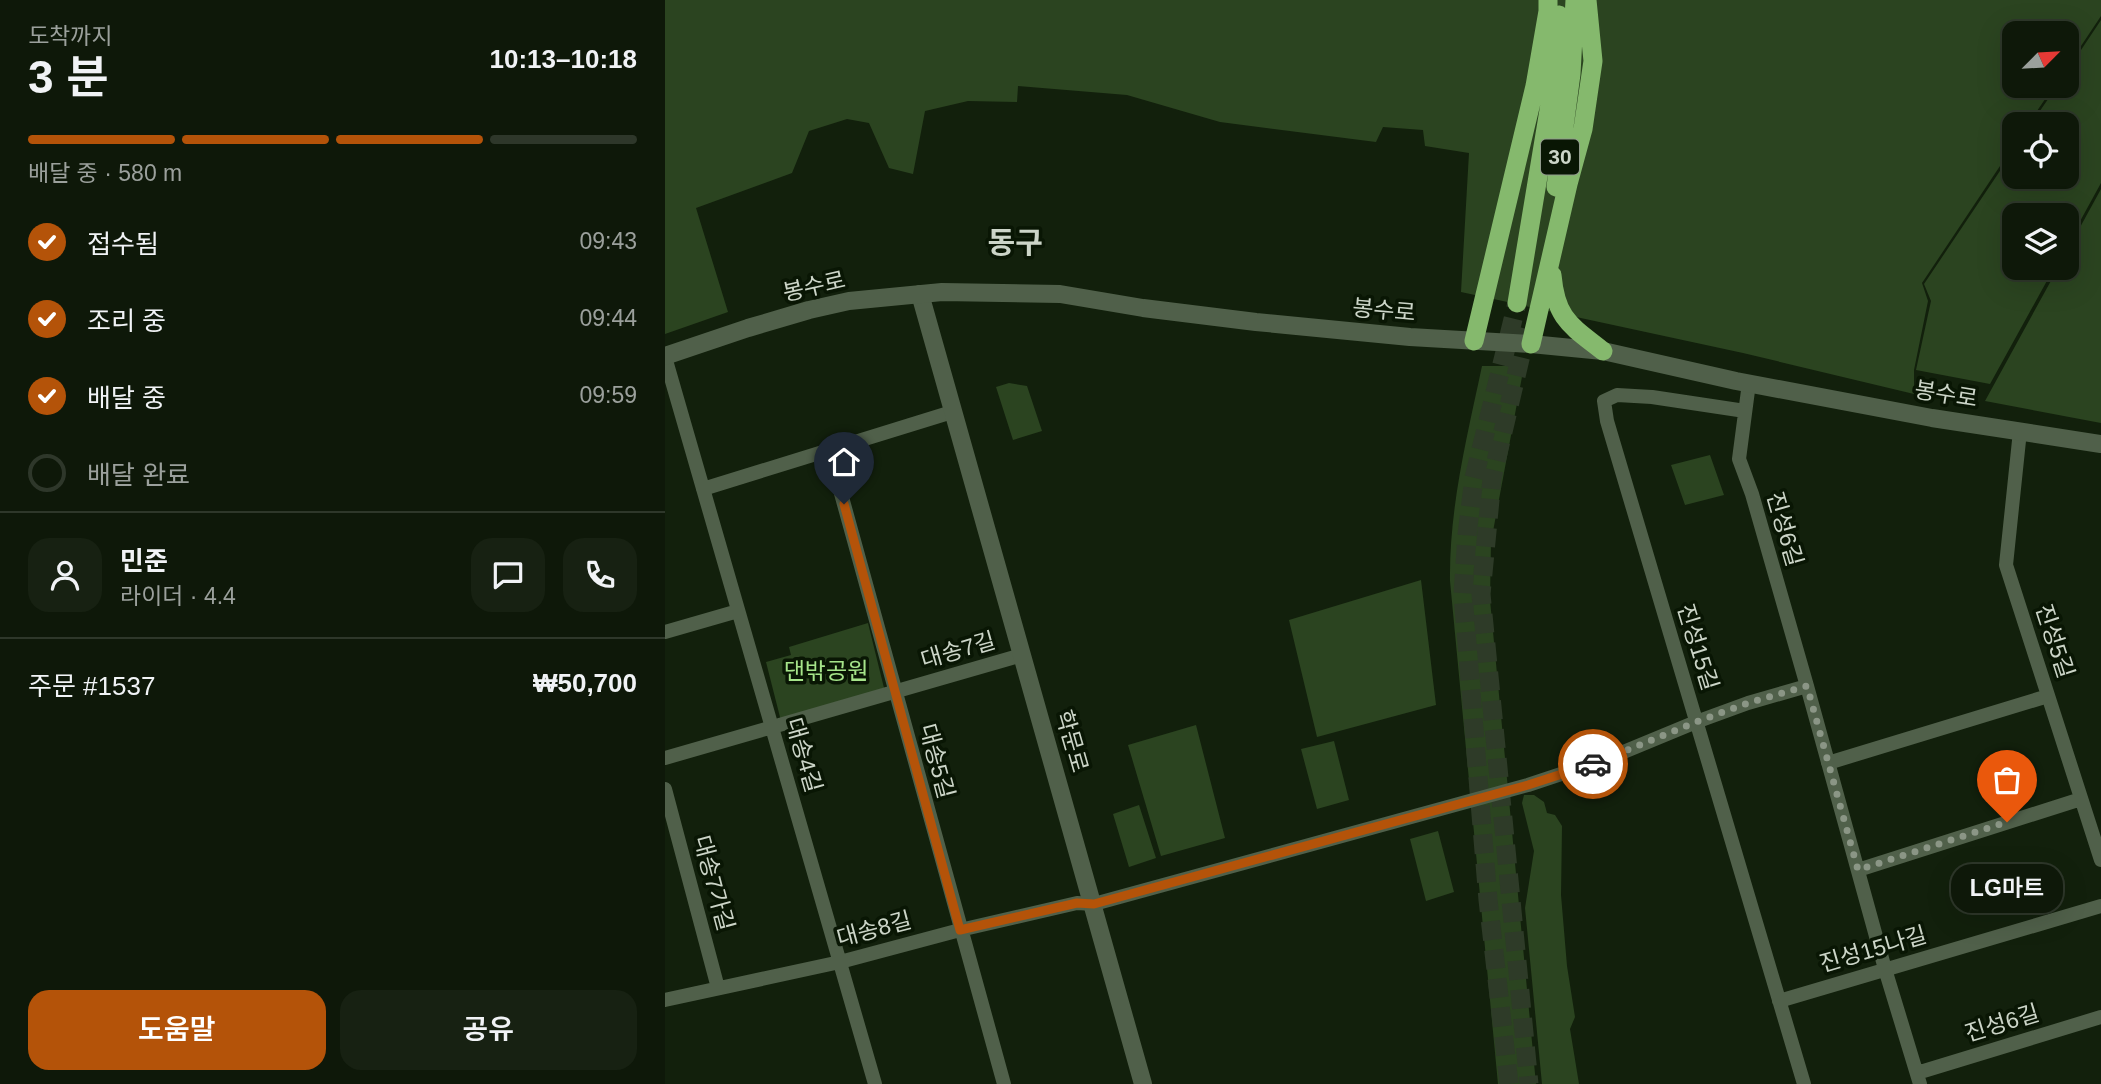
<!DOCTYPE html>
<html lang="ko">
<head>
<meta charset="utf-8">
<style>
	body { margin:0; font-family:Helvetica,"Noto Sans KR",sans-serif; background:#172112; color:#f1f3f6; height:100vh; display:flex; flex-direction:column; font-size:26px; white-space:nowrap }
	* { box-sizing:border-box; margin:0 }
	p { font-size:23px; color:#9ba09c }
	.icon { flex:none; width:38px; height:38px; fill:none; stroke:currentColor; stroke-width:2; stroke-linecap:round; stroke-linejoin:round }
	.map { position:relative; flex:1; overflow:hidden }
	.drawer { display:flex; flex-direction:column; background:#0e1809; width:665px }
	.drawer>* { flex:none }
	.needle { width:46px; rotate:66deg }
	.buttons { position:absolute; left:1337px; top:21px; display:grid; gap:14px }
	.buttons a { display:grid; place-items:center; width:77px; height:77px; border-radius:14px; background:#0e1809; box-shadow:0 7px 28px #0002,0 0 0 2px #2e372a; font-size:35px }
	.pin { position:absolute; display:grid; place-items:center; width:60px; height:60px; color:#fff; margin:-72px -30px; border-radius:50% 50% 50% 0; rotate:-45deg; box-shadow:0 0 7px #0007 }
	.pin .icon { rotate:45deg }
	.courier { position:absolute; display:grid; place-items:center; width:70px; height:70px; margin:-35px; border:5px solid #b45309; border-radius:50%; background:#fff; color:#222; box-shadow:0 2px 9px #0007 }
	.bubble { position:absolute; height:49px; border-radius:21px; background:#0e1809; box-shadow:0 7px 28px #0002,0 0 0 2px #2e372a; font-size:23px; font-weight:600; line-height:49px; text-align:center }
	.head em { font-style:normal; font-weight:600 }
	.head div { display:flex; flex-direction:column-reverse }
	.head { display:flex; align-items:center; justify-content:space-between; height:119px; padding:0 28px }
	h1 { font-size:46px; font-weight:600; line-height:52px }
	.bar { display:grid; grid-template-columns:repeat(4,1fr); gap:10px 7px; align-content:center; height:84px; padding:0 28px }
	.bar i { height:9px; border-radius:5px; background:#2e372a }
	.bar .on { background:#b45309 }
	.bar p { grid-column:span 4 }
	.line { display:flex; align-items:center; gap:18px; padding:0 28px; border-top:2px solid #2e372a }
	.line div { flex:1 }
	.round { display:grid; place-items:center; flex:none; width:74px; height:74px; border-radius:21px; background:#172112 }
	ol { padding:0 28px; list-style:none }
	li { display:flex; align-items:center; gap:21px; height:77px }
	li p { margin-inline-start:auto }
	li .icon { padding:7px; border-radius:50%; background:#b45309; color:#fff; stroke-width:4 }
	li:last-child { color:#9ba09c }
	li i { width:38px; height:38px; border:4px solid #2e372a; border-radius:50% }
	.primary-button { display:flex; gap:14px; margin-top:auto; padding:14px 28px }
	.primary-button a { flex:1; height:80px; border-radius:21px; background:#b45309; color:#fff; font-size:28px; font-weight:600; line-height:80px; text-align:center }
	.primary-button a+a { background:#172112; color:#f1f3f6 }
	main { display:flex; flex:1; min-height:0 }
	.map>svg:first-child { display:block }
	.green { fill:#2b4420 }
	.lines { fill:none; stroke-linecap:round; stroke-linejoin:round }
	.trunk-tunnel { stroke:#2e3b28; stroke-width:19; stroke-dasharray:19 10; stroke-linecap:butt }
	.minor { stroke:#50604a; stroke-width:14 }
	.tertiary { stroke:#50604a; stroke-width:18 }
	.secondary { stroke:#50604a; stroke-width:18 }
	.trunk { stroke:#85b96d; stroke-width:19 }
	.done { stroke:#8b9686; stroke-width:7; stroke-dasharray:0 12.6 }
	.route { stroke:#b45309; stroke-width:9 }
	.labels { text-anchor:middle; stroke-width:7; stroke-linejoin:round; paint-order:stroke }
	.shield { fill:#091604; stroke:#929c8d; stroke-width:2 }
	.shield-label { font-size:21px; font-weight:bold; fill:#ccd5c8 }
	.street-label { font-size:23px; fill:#ccd5c8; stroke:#091604 }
	.park-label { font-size:23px; fill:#a6e48a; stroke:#091604 }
	.district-label { font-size:30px; font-weight:bold; fill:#ccd5c8; stroke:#091604 }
</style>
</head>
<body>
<main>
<section class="drawer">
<div class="head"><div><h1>3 분</h1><p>도착까지</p></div><em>10:13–10:18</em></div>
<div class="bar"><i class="on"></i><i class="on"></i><i class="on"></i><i></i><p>배달 중 · 580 m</p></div>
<ol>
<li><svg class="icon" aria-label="check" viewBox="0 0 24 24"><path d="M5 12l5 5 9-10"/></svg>접수됨<p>09:43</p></li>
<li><svg class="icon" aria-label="check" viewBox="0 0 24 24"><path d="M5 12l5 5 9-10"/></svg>조리 중<p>09:44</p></li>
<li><svg class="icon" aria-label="check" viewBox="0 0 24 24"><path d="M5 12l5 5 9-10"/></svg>배달 중<p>09:59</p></li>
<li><i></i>배달 완료</li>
</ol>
<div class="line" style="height:126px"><a class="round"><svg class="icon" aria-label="person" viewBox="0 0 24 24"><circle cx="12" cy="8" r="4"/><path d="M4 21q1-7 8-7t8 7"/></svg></a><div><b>민준</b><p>라이더 · 4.4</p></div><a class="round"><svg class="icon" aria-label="chat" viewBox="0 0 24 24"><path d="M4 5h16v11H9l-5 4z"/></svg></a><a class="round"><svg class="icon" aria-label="phone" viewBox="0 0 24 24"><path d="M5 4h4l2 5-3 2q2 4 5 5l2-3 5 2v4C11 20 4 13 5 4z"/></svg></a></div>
<div class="line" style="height:91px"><div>주문 #1537</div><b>₩50,700</b></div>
<div class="primary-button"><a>도움말</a><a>공유</a></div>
</section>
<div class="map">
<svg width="1436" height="1084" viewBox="0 0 1436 1084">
	<rect width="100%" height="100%" fill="#12200c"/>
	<path class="green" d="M0,0H1436V16L1402,67V33H1349V86H1389L1363,124H1349V145L1257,283L1263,301L1249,370V394L1078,353L796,292L804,153L760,146L758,130L718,127L711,142L555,122L462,95L353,86L352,102L303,101L260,111L248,174L224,168L204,123L182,119L144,131L127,173L31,208L63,312L0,334Z
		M1436,20V183L1402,245V215H1349V268H1389L1325,384L1251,370L1266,301L1259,284L1349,150V177H1402V124H1366L1392,86H1402V71Z
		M1436,189V423L1320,401L1393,268H1402V251Z
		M817,366H859L826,542L825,600L871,1084H833L785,581C784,508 802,437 817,366Z
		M344,383L362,386L377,431L348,440L331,387Z
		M1045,455L1059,495L1020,505L1006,465Z
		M756,580L771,705L652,737L624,620Z
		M203,623L219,688L116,721L101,662L126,655L124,647Z
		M531,725L560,838L496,856L463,745Z
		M669,741L684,800L652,809L636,749Z
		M859,795H869L879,802L882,813L890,815L897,826L896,895L902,966L910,1017L905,1029L914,1084H877L860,908L869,851L857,803Z
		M474,805L491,858L464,867L448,814Z
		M773,831L789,892L761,901L745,839Z"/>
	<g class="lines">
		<path class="trunk-tunnel" d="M862,329L827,479L816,594L864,1084
			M844,1084L823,900L798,595L802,535L809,478L852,303"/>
		<path class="minor" d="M0,357L210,1084
			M1084,383L1074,459L1087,494L1142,686L1220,969L1255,1084
			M1080,411L987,397L952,395L939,401L942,421L1139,1084
			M1355,431L1341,565L1436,860
			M164,450L339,1084
			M38,489L287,412
			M0,632L73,611
			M0,758L357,655
			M1163,763L1383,696
			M0,789L53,988
			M1193,870L1416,799
			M0,1000L175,962L295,930L412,903L429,904L863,785L944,758L1031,722L1083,703L1142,686
			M1114,1001L1436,906
			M1252,1073L1436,1017"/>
		<path class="tertiary" d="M255,294L478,1084"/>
		<path class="secondary" d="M0,356L83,328L144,310L184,301L277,292L395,294L478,308L591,322L745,337L866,344L938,351L1071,381L1267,418L1436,444"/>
		<path class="trunk" d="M891,187L906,74L910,0
			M887,275C891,319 905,325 938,351
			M852,303L890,74L894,15
			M809,341L870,86L883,11V0
			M866,344L903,184L918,129L928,61L922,0"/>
	</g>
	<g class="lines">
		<path class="done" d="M928,764L1031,722L1083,703L1142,686L1193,870L1342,822"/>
		<path class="route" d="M179,504L295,930L412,903L429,904L863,785L928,764"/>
	</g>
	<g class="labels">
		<rect class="shield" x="876" y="139.5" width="38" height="35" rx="5"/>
		<g class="shield-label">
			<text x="895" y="164">30</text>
		</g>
		<g class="street-label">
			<text transform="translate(149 286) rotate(-13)" y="8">봉수로</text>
			<text transform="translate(719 310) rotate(5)" y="8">봉수로</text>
			<text transform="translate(1281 394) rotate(9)" y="8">봉수로</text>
			<text transform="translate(1120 529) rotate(74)" y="8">진성6길</text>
			<text transform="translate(1390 641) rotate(72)" y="8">진성5길</text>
			<text transform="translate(1033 647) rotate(73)" y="8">진성15길</text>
			<text transform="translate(293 650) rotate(-16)" y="8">대송7길</text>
			<text transform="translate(407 741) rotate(74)" y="8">학문로</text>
			<text transform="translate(139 755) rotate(74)" y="8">대송4길</text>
			<text transform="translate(272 761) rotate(75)" y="8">대송5길</text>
			<text transform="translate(49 883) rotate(75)" y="8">대송7가길</text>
			<text transform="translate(209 929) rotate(-15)" y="8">대송8길</text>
			<text transform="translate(1208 949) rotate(-16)" y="8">진성15나길</text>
			<text transform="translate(1337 1023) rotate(-17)" y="8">진성6길</text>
		</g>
		<g class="park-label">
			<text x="161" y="679">댄밖공원</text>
		</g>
		<g class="district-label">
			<text x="350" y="253">동구</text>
		</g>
	</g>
</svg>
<div class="buttons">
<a><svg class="needle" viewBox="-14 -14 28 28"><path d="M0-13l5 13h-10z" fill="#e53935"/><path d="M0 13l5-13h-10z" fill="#9ba09c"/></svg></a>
<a><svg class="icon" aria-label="locate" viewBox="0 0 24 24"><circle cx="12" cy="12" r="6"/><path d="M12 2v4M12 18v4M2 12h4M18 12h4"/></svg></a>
<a><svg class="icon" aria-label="layers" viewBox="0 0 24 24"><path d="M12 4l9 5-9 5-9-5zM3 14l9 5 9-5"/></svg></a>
</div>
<div class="pin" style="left:1342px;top:822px;background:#ea580c"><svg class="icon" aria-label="bag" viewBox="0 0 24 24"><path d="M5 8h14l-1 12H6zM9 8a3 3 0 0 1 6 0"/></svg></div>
<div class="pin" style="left:179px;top:504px;background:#1f2937"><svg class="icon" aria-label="home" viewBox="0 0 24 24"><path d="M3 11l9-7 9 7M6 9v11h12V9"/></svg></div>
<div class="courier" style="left:928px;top:764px"><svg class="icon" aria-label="car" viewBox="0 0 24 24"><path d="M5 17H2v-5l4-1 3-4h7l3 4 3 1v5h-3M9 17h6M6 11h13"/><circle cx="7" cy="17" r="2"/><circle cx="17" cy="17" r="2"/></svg></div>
<div class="bubble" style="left:1286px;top:864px;width:112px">LG마트</div>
</div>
</main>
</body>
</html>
